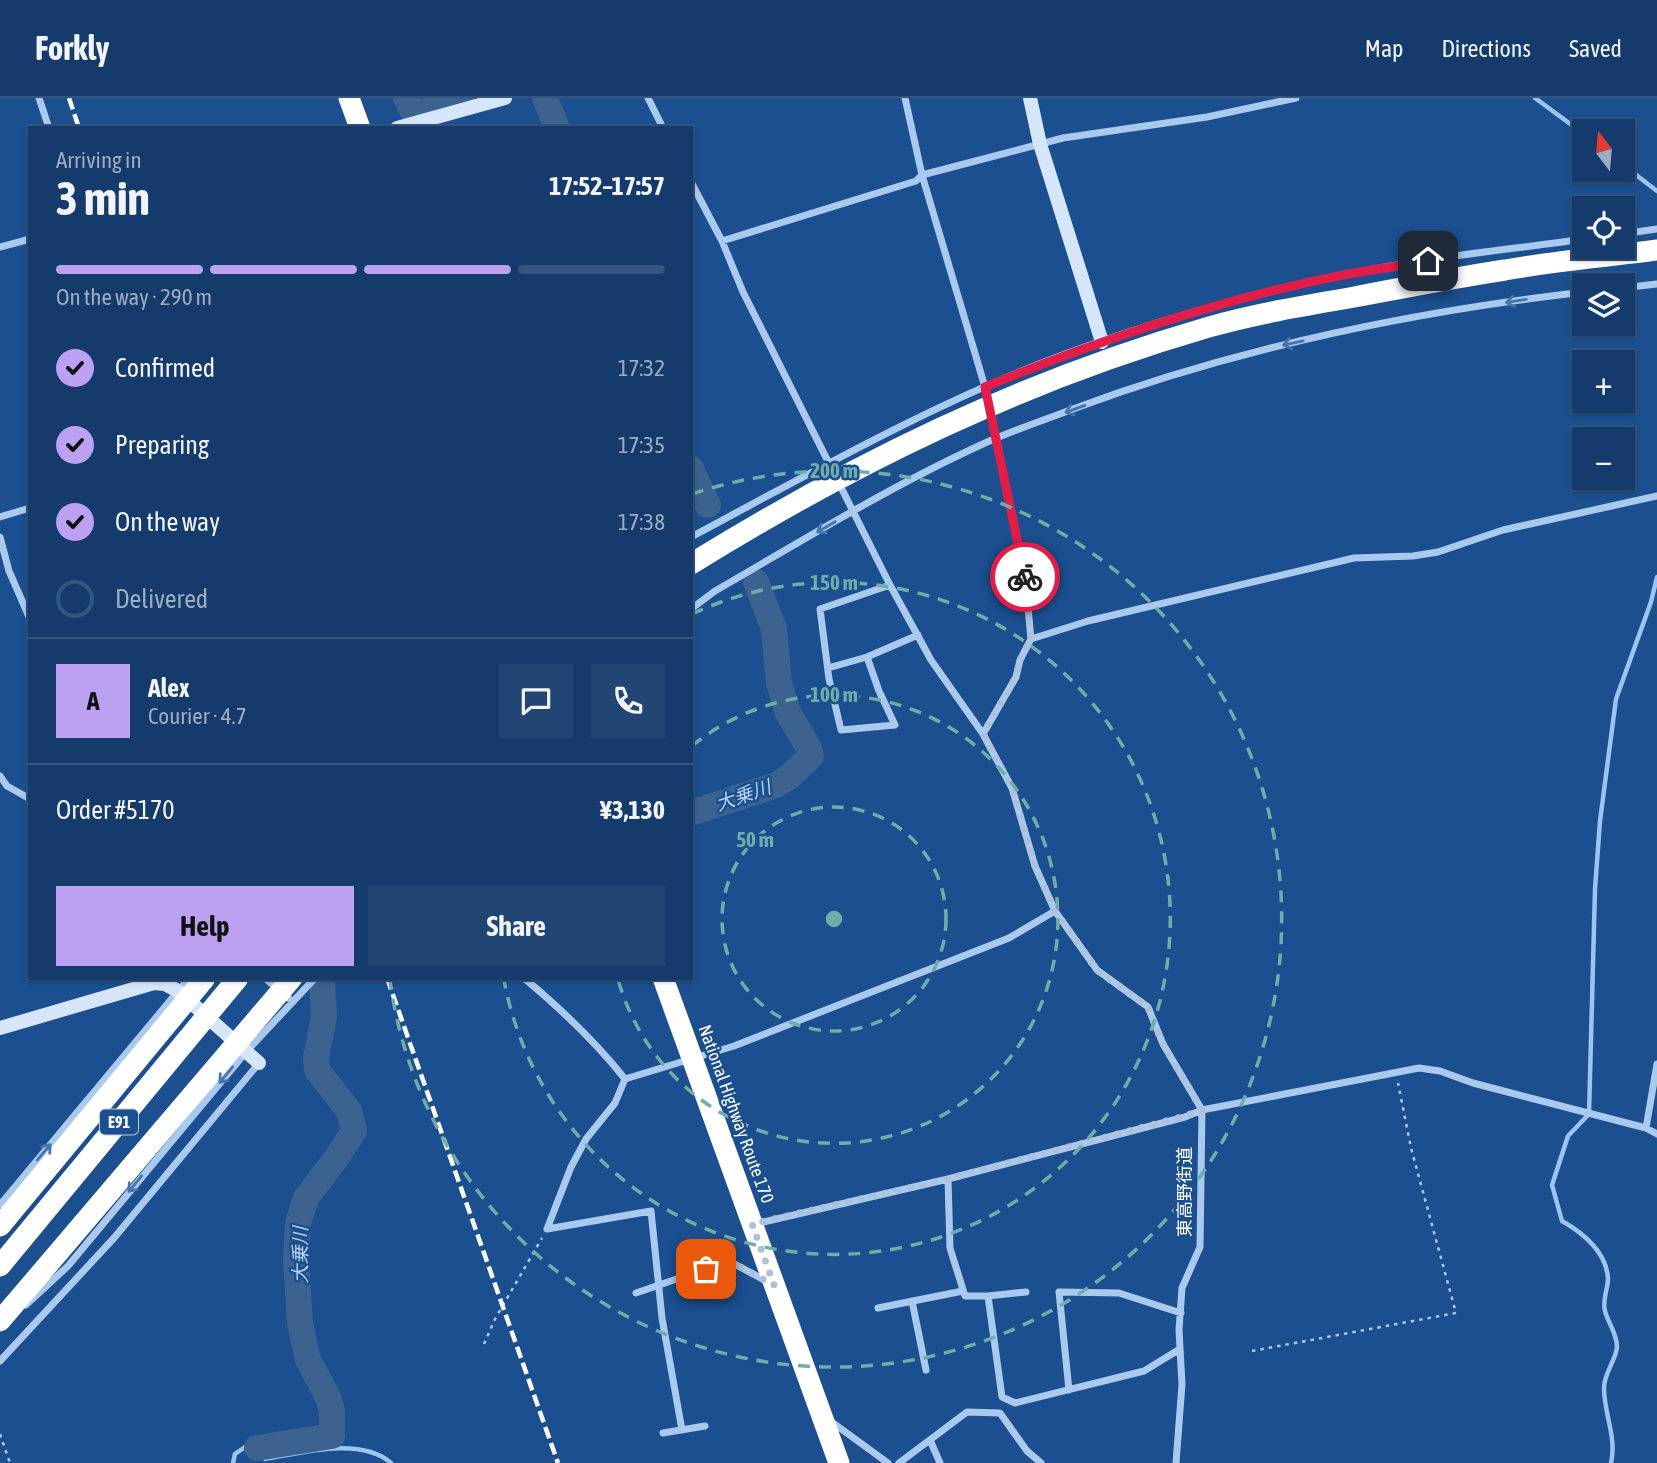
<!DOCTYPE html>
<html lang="en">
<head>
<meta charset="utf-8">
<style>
	body { margin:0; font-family:"Asap Condensed","Noto Sans JP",sans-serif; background:#214673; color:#f1f3f6; height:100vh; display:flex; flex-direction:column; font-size:26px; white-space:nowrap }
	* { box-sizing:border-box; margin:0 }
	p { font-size:23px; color:#9dadc1 }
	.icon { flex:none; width:38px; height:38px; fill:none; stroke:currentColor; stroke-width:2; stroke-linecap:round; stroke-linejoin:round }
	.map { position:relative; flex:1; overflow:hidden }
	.panel { position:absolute; left:28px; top:28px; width:665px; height:854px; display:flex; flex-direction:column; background:#143b6b; border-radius:0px; box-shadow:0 2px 5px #0004,0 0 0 2px #33557e }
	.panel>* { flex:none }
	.needle { width:46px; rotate:344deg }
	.buttons { position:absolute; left:1572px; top:21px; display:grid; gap:14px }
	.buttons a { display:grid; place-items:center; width:63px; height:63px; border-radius:0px; background:#143b6b; box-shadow:0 2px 5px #0004,0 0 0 2px #33557e; font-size:35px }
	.pin { position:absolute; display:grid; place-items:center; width:60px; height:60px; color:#fff; margin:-30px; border-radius:14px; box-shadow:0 4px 10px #0006 }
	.courier { position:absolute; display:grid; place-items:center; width:70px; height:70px; margin:-35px; border:5px solid #e11d48; border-radius:50%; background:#fff; color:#222; box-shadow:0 2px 9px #0007 }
	.summary em { font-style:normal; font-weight:700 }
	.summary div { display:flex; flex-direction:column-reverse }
	.summary { display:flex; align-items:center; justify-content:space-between; height:119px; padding:0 28px }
	h1 { font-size:46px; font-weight:700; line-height:52px }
	.bar { display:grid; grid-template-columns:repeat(4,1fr); gap:10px 7px; align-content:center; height:84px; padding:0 28px }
	.bar i { height:9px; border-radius:5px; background:#33557e }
	.bar .current { background:#bca0f2 }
	.bar p { grid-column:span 4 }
	.line { display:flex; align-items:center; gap:18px; padding:0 28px; border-top:2px solid #33557e }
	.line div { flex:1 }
	.round { display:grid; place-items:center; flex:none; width:74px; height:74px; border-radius:0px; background:#214673 }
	ol { padding:0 28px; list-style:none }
	li { display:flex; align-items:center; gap:21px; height:77px }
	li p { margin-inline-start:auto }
	li .icon { padding:7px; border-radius:50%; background:#bca0f2; color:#111; stroke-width:4 }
	li:last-child { color:#9dadc1 }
	li i { width:38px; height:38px; border:4px solid #33557e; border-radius:50% }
	.cta { display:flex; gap:14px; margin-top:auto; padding:14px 28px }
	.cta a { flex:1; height:80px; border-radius:0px; background:#bca0f2; color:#111; font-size:28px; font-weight:700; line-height:80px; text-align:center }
	.cta a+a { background:#214673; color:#f1f3f6 }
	header { display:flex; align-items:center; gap:42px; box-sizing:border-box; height:98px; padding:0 35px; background:#143b6b; border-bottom:2px solid #33557e }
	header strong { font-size:33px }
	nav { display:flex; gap:38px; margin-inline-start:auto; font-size:24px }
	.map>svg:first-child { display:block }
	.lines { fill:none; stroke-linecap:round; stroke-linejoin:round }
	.stream { stroke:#9cc4f0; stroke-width:4.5 }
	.river { stroke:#3c6290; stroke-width:26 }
	.path { stroke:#a9c9ee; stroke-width:2.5; stroke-dasharray:3.5 5; stroke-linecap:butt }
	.street { stroke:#a9c9ee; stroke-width:7 }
	.secondary { stroke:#d6e6fa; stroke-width:14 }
	.highway { stroke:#fff; stroke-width:21 }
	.rail { stroke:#fff; stroke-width:4.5; stroke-dasharray:12 5; stroke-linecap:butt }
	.oneway { stroke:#4674ac }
	.done { stroke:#afc1d8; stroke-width:7; stroke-dasharray:0 12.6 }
	.route { stroke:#e11d48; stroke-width:9 }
	.ring { fill:none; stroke:#6fada8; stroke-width:3.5; stroke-dasharray:12 9 }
	.labels { text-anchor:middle; stroke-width:5; stroke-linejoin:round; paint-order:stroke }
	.shield { fill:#1b4f8f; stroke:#bbcadd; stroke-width:2 }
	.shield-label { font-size:16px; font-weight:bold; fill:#fff }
	.street-label { font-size:18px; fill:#fff; stroke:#1b4f8f }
	.water-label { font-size:19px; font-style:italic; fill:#b5d3f5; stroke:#1b4f8f }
	.centre { fill:#6fada8; stroke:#1b4f8f; stroke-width:3.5 }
	.ring-label { font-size:21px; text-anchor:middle; font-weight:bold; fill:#6fada8; stroke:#1b4f8f; stroke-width:5; stroke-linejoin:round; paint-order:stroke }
</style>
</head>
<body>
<header>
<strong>Forkly</strong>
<nav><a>Map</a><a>Directions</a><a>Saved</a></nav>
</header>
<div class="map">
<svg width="1657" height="1365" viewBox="0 0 1657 1365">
	<rect width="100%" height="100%" fill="#1b4f8f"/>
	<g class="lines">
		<path class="stream" d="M1535,0L1584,36
			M1622,66L1657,93
			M233,1365L235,1356L245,1349L257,1350L265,1361C301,1355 361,1338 391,1365
			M1611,1365C1617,1339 1604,1316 1604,1290C1604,1275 1616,1262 1617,1249C1617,1235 1608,1225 1605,1213C1602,1201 1608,1192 1608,1180C1606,1154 1583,1135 1562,1123L1552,1087L1568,1038L1589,1016L1595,791L1600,723L1616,601L1651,504L1657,479"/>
		<path class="river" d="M406,0L412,12L424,14L462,0
			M545,0L557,30
			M691,371L708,407
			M691,715L776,687L789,679L811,658L809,650L788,615L779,585L774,531L756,484
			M257,1350L332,1338V1313L328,1299L308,1262L300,1225L296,1163L298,1125L306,1100L337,1059L354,1033L349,1013L317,972L316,959L324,919L322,880"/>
		<path class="path" d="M484,1246L495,1221L542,1140
			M1252,1253L1456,1215L1411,1050L1398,985
			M0,1336L10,1365"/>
		<path class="street" d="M39,0L49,30
			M648,0L663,30
			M905,0L922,77L985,289L1025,479L1031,541L1020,562L1016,579L983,636
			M691,84L722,143L743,194L890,487L931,562L983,636L1012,690L1035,768L1055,813L1097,872L1148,909L1163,946L1202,1012L1200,1149L1182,1190L1179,1232L1182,1286L1176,1365
			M1622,136L1657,131
			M722,143L916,83L922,77L1063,40L1207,19L1296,0
			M0,149L30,141
			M1622,190L1657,186
			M0,419L30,410
			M0,439L9,473L30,521
			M691,439C811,375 930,307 1057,259C1148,225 1253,195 1348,176C1425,160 1505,152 1584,141
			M691,511L715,493C807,440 897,384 994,341C1020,330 1047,321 1073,311C1237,250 1410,214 1584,194
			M1031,541L1088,523L1354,460L1413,458L1438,454L1503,432L1657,398
			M867,559L879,593L895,627L841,632L829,581L820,511L890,487
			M828,570L867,559L918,537
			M0,678L7,688L30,701
			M265,880L293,904
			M524,880C561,911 595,943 625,981
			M1646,1030L1657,966
			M948,1081L950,1150L965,1198H988L1002,1299L1015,1305L1144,1273L1180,1251
			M0,1107L189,880
			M755,1126L948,1081L1185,1019L1202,1012L1419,970L1440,973L1473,985L1646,1030L1657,1036
			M547,1131L571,1069L586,1041L615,1005L625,981L734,948L1009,840L1055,813
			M547,1131L651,1113L662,1220L682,1332
			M636,1195L729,1163L768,1184
			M988,1198L1026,1194
			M912,1203L926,1272
			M26,1207L68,1168L246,954L315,880
			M878,1210L963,1193
			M0,1263L114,1140L259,965
			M1069,1292L1059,1194L1119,1195L1181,1215
			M829,1322L888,1365
			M663,1335L705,1328
			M930,1342L940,1365
			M899,1365L967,1314L1000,1315L1027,1353L1041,1365"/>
		<path class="secondary" d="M1030,0L1040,46L1102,244
			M397,30L505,0
			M0,930L154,885L165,886L178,893L259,965"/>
		<path class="highway" d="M349,0L360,30
			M691,466C856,364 1022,283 1209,229C1255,216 1302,208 1349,200C1401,190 1453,180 1505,172C1555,163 1606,159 1657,152
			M663,880L839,1365
			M0,1128L205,880
			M0,1168L238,880
			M0,1223L292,880"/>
		<path class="rail" d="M69,0L79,30
			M387,880L558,1365"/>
	</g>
	<defs><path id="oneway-shaft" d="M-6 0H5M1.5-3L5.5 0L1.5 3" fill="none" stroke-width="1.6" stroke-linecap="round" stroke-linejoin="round" transform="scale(1.75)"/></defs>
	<g class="oneway">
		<use href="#oneway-shaft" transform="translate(1516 203) rotate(171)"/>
		<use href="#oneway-shaft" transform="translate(1293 245) rotate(168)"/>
		<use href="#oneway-shaft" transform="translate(1075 311) rotate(160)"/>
		<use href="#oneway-shaft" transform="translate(826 429) rotate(150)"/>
		<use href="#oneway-shaft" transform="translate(226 977) rotate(130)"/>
		<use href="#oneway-shaft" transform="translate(44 1054) rotate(-50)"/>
		<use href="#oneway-shaft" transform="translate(135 1086) rotate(129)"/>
	</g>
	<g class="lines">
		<path class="done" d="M706,1171L729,1163L774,1187L752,1126L948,1081L1185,1018L1202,1012L1163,946L1148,909L1097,872L1055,813L1035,768L1012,690L983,636L1016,579L1020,562L1031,541L1025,479"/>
		<path class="route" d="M1025,479L985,289C1102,241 1224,200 1348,176C1375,171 1402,168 1428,163"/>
	</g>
	<g class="ring">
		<circle cx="834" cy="821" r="112"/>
		<path d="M692 648A224 224 0 1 1 618 881"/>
		<path d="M692 516A336 336 0 1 1 504 882"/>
		<path d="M692 396A448 448 0 1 1 390 883"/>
	</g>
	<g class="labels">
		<rect class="shield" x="100" y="1011.5" width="38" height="25" rx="5"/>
		<g class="shield-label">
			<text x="119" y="1030">E91</text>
		</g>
		<g class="street-label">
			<text transform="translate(736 1016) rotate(70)" y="6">National Highway Route 170</text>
			<text transform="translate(1185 1094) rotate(-90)" y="6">東高野街道</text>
		</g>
		<g class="water-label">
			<text transform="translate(743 697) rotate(-19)" y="7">大乗川</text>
			<text transform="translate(300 1157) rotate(-90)" y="7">大乗川</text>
		</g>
	</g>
	<circle cx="834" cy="821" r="10" class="centre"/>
	<g class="ring-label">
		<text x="834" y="380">200 m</text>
		<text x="834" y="492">150 m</text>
		<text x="834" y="604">100 m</text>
		<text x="755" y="749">50 m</text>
	</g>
</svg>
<div class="buttons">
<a><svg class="needle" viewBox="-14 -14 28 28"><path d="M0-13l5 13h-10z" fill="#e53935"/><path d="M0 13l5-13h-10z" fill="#9dadc1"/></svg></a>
<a><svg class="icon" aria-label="locate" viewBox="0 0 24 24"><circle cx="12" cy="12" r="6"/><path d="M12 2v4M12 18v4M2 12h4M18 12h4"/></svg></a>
<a><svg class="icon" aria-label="layers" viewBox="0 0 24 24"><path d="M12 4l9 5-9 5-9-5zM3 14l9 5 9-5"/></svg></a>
<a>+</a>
<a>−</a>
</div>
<div class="pin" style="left:706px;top:1171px;background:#ea580c"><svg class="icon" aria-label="bag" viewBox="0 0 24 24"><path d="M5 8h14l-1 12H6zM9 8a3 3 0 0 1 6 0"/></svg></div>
<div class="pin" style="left:1428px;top:163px;background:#1f2937"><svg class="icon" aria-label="home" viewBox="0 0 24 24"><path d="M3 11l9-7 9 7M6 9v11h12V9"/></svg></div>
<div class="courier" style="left:1025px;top:479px"><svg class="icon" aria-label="bike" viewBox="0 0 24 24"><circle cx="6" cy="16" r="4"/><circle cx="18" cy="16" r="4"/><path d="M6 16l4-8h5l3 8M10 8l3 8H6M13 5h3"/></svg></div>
<section class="panel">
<div class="summary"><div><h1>3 min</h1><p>Arriving in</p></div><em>17:52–17:57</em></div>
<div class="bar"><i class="current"></i><i class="current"></i><i class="current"></i><i></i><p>On the way · 290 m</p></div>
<ol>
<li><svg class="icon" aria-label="check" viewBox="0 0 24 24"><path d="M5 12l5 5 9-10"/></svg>Confirmed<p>17:32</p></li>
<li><svg class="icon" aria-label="check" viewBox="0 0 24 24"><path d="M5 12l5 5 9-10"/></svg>Preparing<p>17:35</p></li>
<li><svg class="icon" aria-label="check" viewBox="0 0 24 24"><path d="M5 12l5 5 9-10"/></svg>On the way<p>17:38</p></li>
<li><i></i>Delivered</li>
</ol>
<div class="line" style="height:126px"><b class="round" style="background:#bca0f2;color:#111">A</b><div><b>Alex</b><p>Courier · 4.7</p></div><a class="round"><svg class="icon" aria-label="chat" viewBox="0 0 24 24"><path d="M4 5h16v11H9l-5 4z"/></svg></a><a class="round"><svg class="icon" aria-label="phone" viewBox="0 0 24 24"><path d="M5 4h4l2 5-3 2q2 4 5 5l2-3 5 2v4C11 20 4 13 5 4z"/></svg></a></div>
<div class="line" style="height:91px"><div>Order #5170</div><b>¥3,130</b></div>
<div class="cta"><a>Help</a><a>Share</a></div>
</section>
</div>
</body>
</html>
